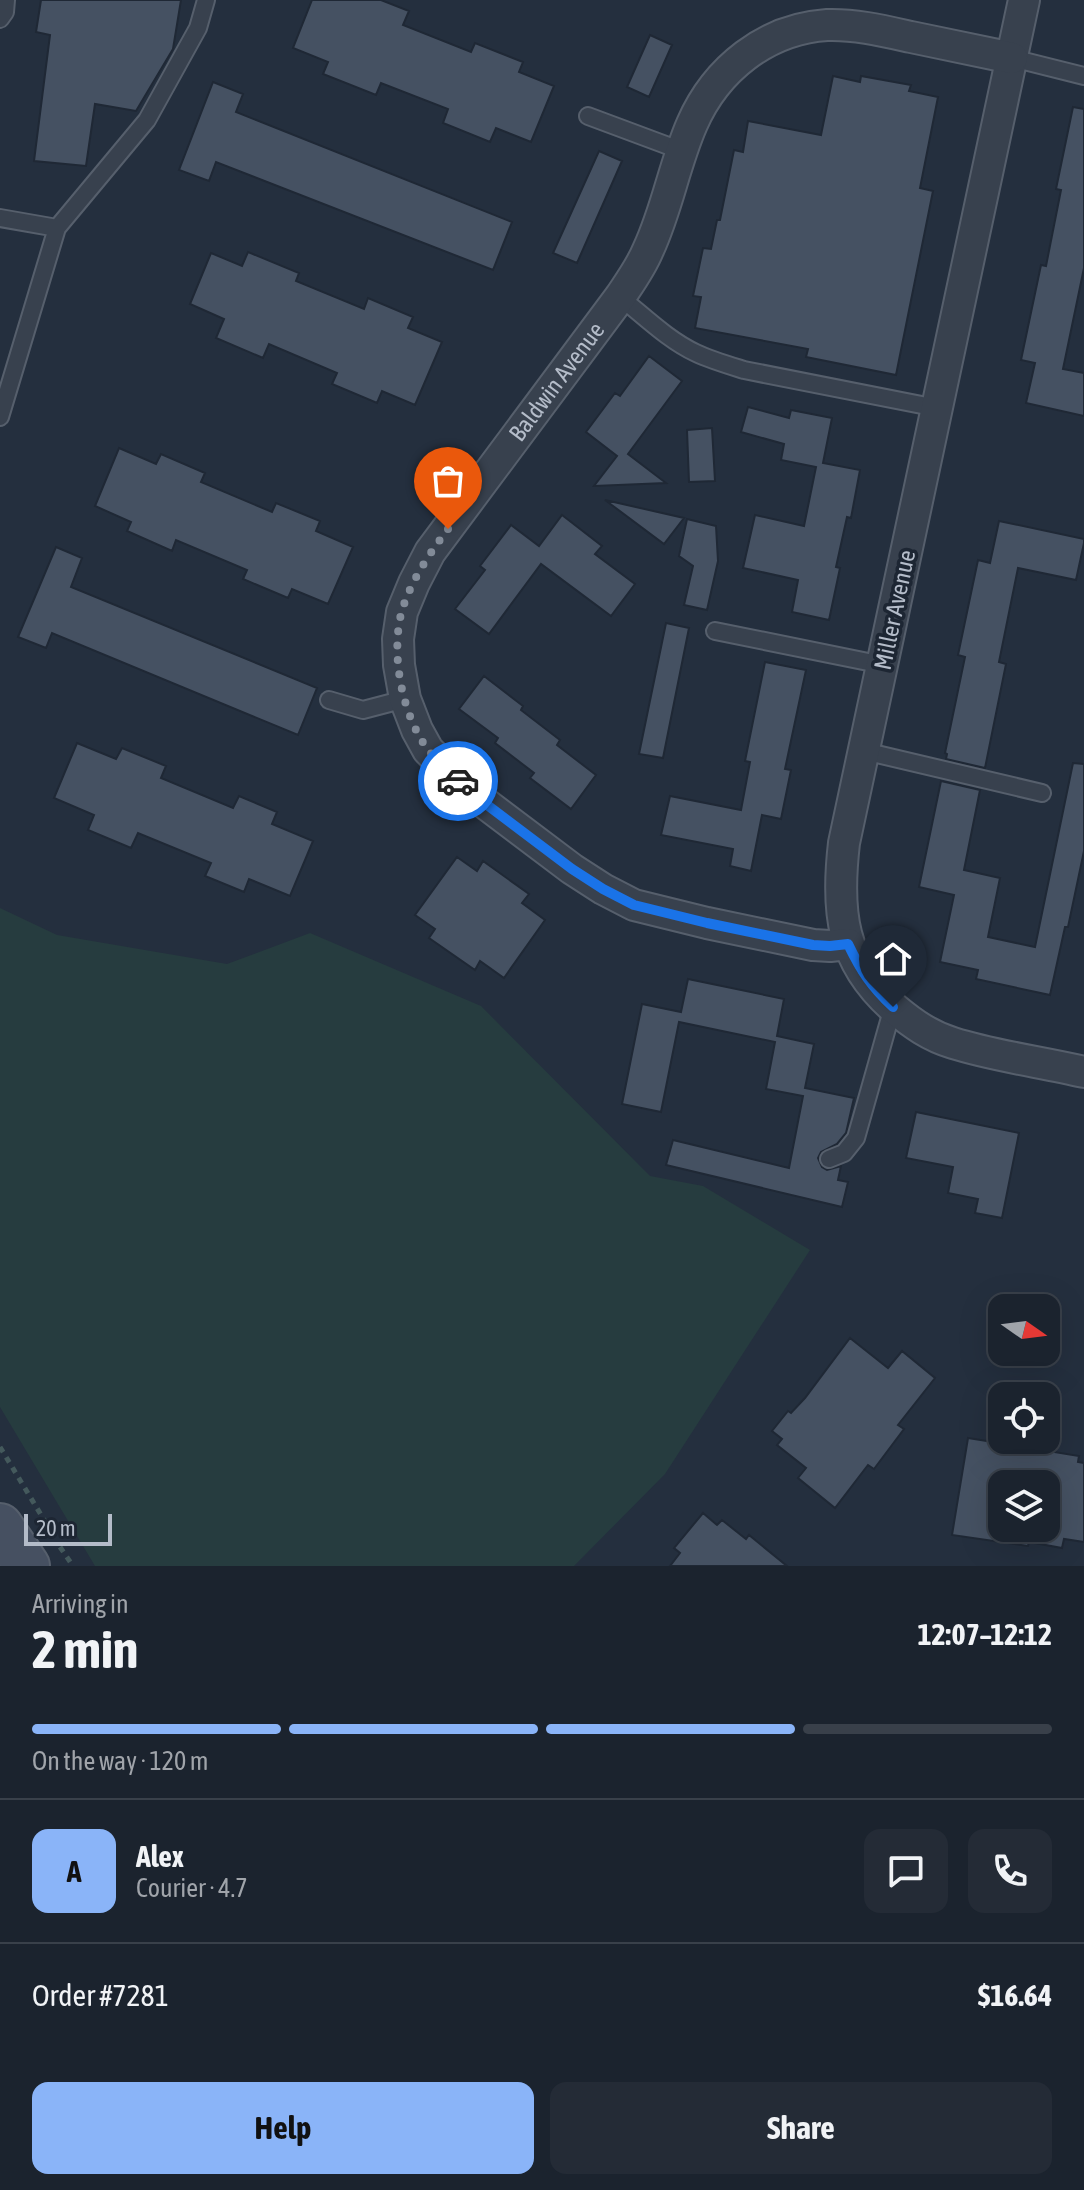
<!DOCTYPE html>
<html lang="en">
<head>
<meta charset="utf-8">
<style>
	body { margin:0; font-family:"Asap Condensed",sans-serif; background:#242b36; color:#f1f3f6; height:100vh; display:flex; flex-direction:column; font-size:30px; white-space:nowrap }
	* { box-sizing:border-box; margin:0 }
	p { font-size:26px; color:#a0a4aa }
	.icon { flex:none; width:44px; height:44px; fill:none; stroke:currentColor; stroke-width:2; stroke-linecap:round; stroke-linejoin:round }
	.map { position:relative; height:1566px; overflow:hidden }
	.details { display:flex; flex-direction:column; background:#1b232e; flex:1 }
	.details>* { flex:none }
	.needle { width:52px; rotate:104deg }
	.fabs { position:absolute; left:988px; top:1294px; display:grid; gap:16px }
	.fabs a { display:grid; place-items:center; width:72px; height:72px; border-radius:16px; background:#1b232e; box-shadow:0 8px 32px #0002,0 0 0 2px #39404a; font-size:40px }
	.scale { position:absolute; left:24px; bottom:20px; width:88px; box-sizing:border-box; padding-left:8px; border:4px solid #b4bcc9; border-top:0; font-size:22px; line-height:28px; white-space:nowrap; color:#b4bcc9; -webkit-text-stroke:6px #1d2633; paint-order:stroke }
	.pin { position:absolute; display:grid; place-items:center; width:68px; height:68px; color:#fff; margin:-82px -34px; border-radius:50% 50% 50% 0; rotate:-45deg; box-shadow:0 0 8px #0007 }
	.pin .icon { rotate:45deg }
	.courier { position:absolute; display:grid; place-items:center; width:80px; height:80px; margin:-40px; border:6px solid #1a73e8; border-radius:50%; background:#fff; color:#222; box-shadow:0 2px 10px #0007 }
	.summary em { font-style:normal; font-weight:700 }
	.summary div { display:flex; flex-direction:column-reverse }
	.summary { display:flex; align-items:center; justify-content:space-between; height:136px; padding:0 32px }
	h1 { font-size:52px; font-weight:700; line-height:60px }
	.bar { display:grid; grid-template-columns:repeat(4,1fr); gap:12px 8px; align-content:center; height:96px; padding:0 32px }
	.bar i { height:10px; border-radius:6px; background:#39404a }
	.bar .current { background:#8ab4f8 }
	.bar p { grid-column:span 4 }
	.line { display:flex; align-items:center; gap:20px; padding:0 32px; border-top:2px solid #39404a }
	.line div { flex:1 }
	.round { display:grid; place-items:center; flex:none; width:84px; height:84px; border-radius:16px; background:#242b36 }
	.primary-button { display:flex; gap:16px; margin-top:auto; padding:16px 32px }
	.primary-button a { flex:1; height:92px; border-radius:16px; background:#8ab4f8; color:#111; font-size:32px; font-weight:700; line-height:92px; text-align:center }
	.primary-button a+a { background:#242b36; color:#f1f3f6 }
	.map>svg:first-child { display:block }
	.green { fill:#263c3f }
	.building { fill:#455162; stroke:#1f2835; stroke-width:2; fill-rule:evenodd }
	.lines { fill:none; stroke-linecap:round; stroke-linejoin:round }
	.lane-casing { stroke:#565f6c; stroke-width:20 }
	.street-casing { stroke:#565f6c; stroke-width:34 }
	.secondary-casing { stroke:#565f6c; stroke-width:48 }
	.path { stroke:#44595c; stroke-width:5; stroke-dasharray:6 6; stroke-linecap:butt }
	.lane { stroke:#38414e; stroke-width:16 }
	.street { stroke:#38414e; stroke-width:30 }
	.secondary { stroke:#465061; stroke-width:44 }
	.done { stroke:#828b98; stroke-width:8; stroke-dasharray:0 14.4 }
	.route { stroke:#1a73e8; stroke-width:10 }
	.labels { text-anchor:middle; stroke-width:7; stroke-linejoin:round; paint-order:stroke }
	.street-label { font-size:24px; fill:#b4bcc9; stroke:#1d2633 }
</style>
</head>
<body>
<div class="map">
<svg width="1084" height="1566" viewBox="0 0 1084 1566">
	<rect width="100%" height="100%" fill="#242f3e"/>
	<path class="green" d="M0,908L57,935L227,964L310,933L481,1006L650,1176L703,1186L810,1250L665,1474L574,1566H95L0,1407Z"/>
	<path class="building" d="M41,0H181L173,49L136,111L95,104L86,166L34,161L50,35L36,32Z
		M312,0H381L409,11L403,25L471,52L475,43L523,62L519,72L554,86L531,142L496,128L490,142L443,123L448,109L381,83L376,95L323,74L328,62L293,48Z
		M650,35L672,45L649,97L627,87Z
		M833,76L860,82L861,76L911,85L909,91L938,97L920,188L933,191L896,375L806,357L808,349L695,328L701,297L693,296L703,248L711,249L717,220H720L734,150L743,152L748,121L821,135Z
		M213,82L243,94L236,112L512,222L493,270L216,162L209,181L179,170Z
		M1073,107L1084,109V268L1063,369L1084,373V416L1026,403L1035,363L1021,360L1041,265L1046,266L1061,190L1056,189Z
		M599,151L622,161L577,263L553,253Z
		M248,252L299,273L296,281L364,309L368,298L413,317L408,328L442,342L415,405L382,391L377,403L332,384L337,373L269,344L263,358L216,338L224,319L190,304L211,253L242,266Z
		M649,356L682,381L628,454L666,483L594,486L617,456L586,432L615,393L620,396Z
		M748,407L789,418L791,410L832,418L823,463L860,470L851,518L847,517L836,567L840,568L829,620L792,612L798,580L743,568L755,515L804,526L816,467L781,460L784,444L741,432Z
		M712,428L715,481L689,482L687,430Z
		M119,448L156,464L161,454L205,473L201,482L272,512L276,503L320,521L316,531L353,547L328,604L292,589L288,598L243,579L247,570L176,540L172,551L127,531L131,522L95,506Z
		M605,500L684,518L664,544Z
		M562,515L602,546L595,554L635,584L611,616L541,564L489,634L455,609L485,570L480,566L511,525L539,546Z
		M687,519L716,526L718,561L707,610L684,605L693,566L679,556Z
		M999,521L1084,539V543L1076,580L1018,568L999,662L1006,664L985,768L946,759L947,754L945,753L965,657L958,655L978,560L990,563Z
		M56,547L82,558L71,587L317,688L298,735L52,633L46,648L18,637Z
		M666,623L689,628L663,758L639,754Z
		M765,662L806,670L785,769L791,770L781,819L762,815L751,871L730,866L733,849L661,835L670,796L741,810L750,762L745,761Z
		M484,676L523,706L521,710L560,740L557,745L596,775L571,809L530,778L534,773L495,743L498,738L459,709Z
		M77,743L116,759L122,748L166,766L161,778L233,808L239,796L277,812L272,824L313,841L290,896L249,879L244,892L205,876L211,863L138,833L131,848L88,830L94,815L54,798Z
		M1073,763L1084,764V851L1068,927H1065L1050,995L976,979L978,970L940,962L954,895L919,887L941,781L980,790L964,870L1000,878L988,937L1035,947Z
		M457,857L477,871L483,861L529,894L522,903L545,920L504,978L480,961L475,970L429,938L435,929L415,915Z
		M688,979L784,999L777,1036L814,1044L805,1088L854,1098L846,1133L837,1144L821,1152L818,1158L822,1167L827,1170L841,1166L838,1180L848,1182L842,1207L666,1165L673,1140L789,1168L803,1096L766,1089L775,1042L679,1022L661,1112L622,1104L642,1004L681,1012Z
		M916,1112L1019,1133L1002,1218L975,1213L978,1199L948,1193L953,1167L906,1158Z
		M850,1338L888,1368L902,1351L935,1378L898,1425L904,1429L874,1469L868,1465L835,1508L798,1478L806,1468L777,1445L782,1439L772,1431L788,1411L791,1413L805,1398Z
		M968,1438L1079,1456L1078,1462L1084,1463V1542L1064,1539L1062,1548L1029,1542L1028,1546L952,1535ZM1002,1484H1046V1528H1002Z
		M703,1513L717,1525L722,1520L746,1539L749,1535L787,1566H670L680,1553L674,1548Z"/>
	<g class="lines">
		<g class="lane-casing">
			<path id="lane" d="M0,19L5,12L6,0
				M1012,58L1084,76
				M588,116L682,151
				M0,218L57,228L0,417
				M57,228L147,120L198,28L206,0
				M620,297C644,316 668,340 696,353C711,360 728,365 744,370L937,408
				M715,631L883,665
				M329,700L363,710L405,699
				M864,751L1042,793
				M829,1159L844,1153L856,1138L893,1007"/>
		</g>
		<g class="street-casing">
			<g id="street">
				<path d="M1024,0L844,843C836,912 841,962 895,1009C913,1024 930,1036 953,1043C994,1056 1041,1062 1084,1072"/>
				<path id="s1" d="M848,944L830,946L813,945L707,923L634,905L603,889L572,869L470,792L428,750L417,730L405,699L399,665L398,639L402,612L414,583L430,552L620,297C630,282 641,267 648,250C667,210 674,165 692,124C716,69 766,29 827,25C855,24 884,31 911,37C944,44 978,51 1012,58"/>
			</g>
		</g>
		<g class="secondary-casing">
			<path id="secondary" d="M0,1526L27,1566"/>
		</g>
		<path class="path" d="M0,1447L49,1528
			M60,1547L73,1566"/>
		<use href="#lane" class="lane"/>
		<use href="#street" class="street"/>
		<use href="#secondary" class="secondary"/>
	</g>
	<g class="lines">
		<path class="done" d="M448,529C429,554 409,584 401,614C391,657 402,714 428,750C437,761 448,771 458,781"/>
		<path class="route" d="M458,781L470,792L572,869L603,889L634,905L707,923L813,945L830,946L848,944C861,971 871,986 893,1007"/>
	</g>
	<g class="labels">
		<g class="street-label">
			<text dy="8" stroke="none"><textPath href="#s1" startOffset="900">Baldwin Avenue</textPath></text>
			<text transform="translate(895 610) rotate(-78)" y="8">Miller Avenue</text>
		</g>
	</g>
</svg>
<div class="fabs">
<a><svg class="needle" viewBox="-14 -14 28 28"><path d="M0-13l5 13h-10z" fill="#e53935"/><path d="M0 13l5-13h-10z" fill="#a0a4aa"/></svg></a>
<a><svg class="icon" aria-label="locate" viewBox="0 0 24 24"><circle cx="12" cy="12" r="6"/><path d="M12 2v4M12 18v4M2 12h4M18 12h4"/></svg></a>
<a><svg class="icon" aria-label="layers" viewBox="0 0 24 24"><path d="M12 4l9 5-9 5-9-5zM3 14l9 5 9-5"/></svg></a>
</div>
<div class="scale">20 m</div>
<div class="pin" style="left:448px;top:529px;background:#ea580c"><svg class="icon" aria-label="bag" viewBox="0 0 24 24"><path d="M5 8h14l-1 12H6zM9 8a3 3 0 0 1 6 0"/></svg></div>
<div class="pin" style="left:893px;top:1007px;background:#1f2937"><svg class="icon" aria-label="home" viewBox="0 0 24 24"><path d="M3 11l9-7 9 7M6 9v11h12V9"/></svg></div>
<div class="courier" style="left:458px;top:781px"><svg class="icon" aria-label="car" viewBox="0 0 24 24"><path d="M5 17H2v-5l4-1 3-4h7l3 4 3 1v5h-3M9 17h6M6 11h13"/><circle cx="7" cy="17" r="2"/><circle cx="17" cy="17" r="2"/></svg></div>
</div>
<section class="details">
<div class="summary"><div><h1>2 min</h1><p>Arriving in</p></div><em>12:07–12:12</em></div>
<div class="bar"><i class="current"></i><i class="current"></i><i class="current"></i><i></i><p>On the way · 120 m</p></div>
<div class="line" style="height:144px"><b class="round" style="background:#8ab4f8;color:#111">A</b><div><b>Alex</b><p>Courier · 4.7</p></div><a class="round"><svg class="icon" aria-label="chat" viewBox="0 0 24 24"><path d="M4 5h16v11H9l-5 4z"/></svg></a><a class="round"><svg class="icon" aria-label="phone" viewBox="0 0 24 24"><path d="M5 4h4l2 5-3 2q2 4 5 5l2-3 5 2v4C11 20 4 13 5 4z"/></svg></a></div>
<div class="line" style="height:104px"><div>Order #7281</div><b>$16.64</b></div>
<div class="primary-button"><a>Help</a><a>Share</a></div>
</section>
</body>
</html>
